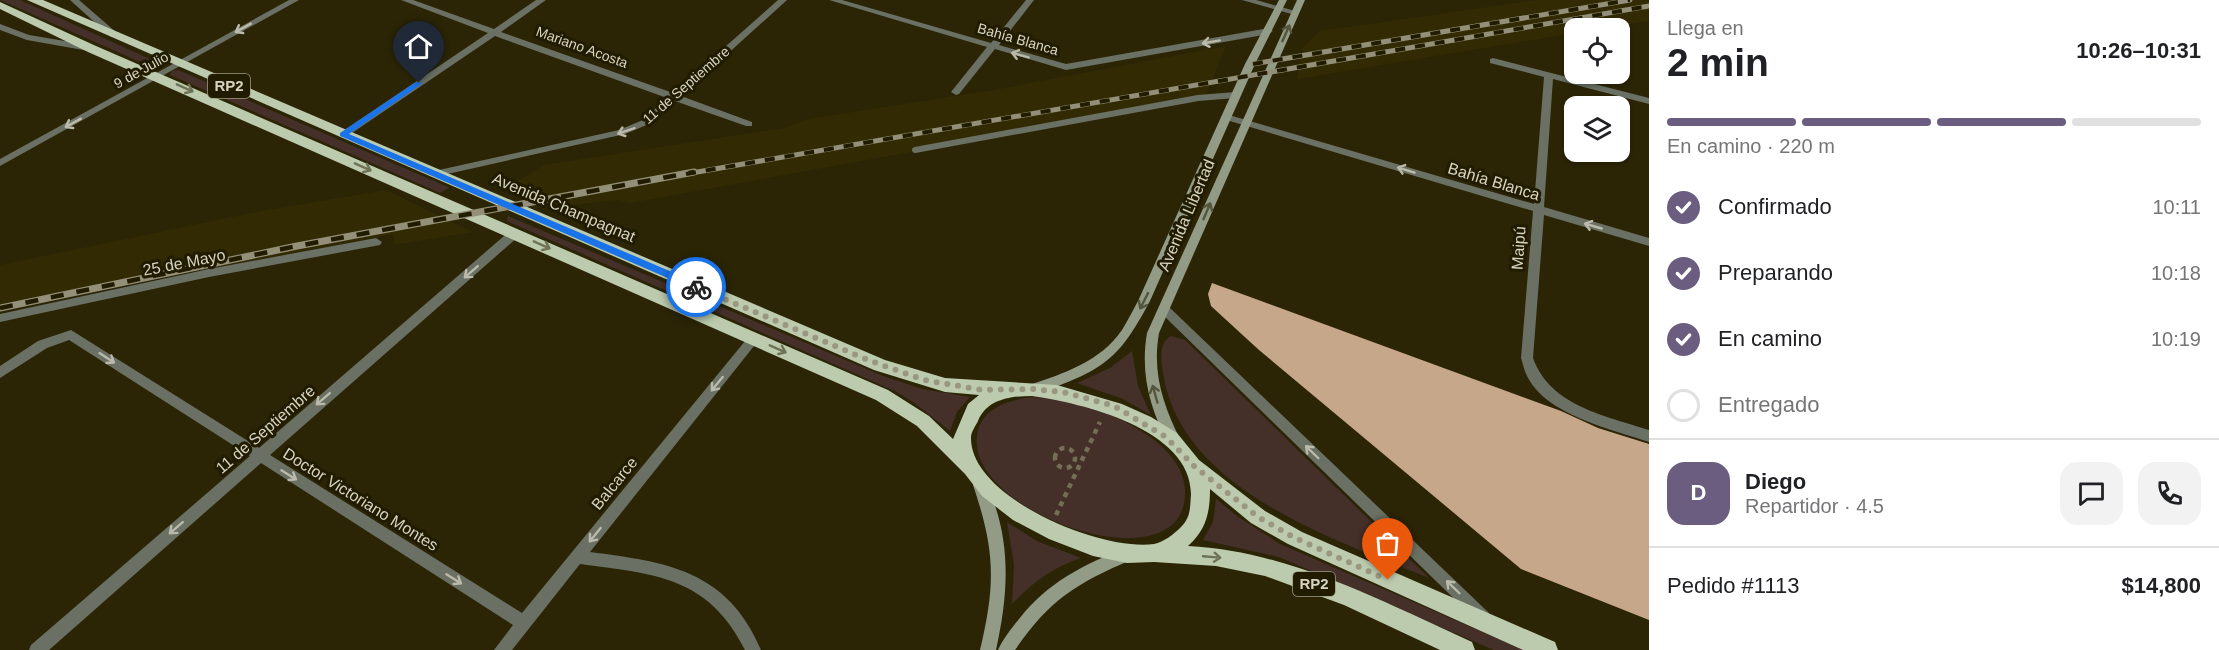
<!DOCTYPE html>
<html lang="es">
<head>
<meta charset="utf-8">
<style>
	body { margin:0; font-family:Arial,sans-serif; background:#f2f2f2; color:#202124; height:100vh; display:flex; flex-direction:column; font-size:22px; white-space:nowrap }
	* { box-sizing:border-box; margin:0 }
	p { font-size:20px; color:#757577 }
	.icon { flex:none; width:33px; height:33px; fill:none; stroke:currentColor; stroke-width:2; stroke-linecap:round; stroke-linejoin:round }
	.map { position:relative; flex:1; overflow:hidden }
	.panel { display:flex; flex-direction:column; background:#fff; width:570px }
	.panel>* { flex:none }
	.fabs { position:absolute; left:1564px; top:18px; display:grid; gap:12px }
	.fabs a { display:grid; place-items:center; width:66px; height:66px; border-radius:12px; background:#fff; box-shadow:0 2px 4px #0004; font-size:30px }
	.pin { position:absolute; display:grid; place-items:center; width:51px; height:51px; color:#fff; margin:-62px -26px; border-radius:50% 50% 50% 0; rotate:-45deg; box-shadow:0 0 6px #0007 }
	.pin .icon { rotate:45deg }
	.courier { position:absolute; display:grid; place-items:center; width:60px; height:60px; margin:-30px; border:4px solid #1a73e8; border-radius:50%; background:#fff; color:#222; box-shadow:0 2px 8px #0007 }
	.summary em { font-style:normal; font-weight:700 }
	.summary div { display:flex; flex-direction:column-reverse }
	.summary { display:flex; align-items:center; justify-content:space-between; height:102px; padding:0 18px }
	h1 { font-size:39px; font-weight:700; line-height:45px }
	.bar { display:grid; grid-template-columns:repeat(4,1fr); gap:9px 6px; align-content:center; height:72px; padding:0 18px }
	.bar i { height:8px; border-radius:4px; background:#e0e0e0 }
	.bar .current { background:#6a5d80 }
	.bar p { grid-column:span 4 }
	.line { display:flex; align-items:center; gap:15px; padding:0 18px; border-top:2px solid #e0e0e0 }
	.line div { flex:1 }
	.round { display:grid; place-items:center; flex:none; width:63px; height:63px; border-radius:18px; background:#f2f2f2 }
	ol { padding:0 18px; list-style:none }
	li { display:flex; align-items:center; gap:18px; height:66px }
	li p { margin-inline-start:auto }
	li .icon { padding:6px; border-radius:50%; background:#6a5d80; color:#fff; stroke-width:4 }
	li:last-child { color:#757577 }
	li i { width:33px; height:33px; border:3px solid #e0e0e0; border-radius:50% }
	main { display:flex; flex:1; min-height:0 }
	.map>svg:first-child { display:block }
	.built { fill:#322a02 }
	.green { fill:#452f29 }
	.building { fill:#c6a789 }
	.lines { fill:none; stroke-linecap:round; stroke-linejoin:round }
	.path { stroke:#736e55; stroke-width:4.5; stroke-dasharray:5 5; stroke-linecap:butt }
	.service { stroke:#6a7063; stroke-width:6 }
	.minor { fill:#6a7063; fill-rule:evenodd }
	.tertiary { fill:#6a7063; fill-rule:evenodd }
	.secondary { fill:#919b86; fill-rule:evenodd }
	.trunk { fill:#bccbae; fill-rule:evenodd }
	.rail-far1-casing { stroke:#938f78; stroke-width:5 }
	.rail-casing { stroke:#938f78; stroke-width:7 }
	.rail-far1 { stroke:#211b00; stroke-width:4; stroke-dasharray:10; stroke-linecap:butt }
	.rail { stroke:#211b00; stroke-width:4.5; stroke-dasharray:13; stroke-linecap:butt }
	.oneway { stroke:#bbbaaa }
	.oneway2 { stroke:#53553c }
	.oneway3 { stroke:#6e7357 }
	.route { fill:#1a73e8 }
	.done { stroke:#9a9680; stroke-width:6; stroke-dasharray:0 10.8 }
	.labels { text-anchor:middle; stroke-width:6; stroke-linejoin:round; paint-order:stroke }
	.far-street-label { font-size:14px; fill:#d6d3c2; stroke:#211b00 }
	.shield { fill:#211b00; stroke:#a09c88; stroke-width:1.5 }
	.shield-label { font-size:15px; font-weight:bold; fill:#d6d3c2 }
	.street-label { font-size:16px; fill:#d6d3c2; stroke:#211b00 }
</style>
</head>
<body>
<main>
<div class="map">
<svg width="1649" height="650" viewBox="0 0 1649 650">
	<rect width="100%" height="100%" fill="#2b2506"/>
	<path class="built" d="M1537,0H1649V21L1605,28H1575V33L1297,79L1302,48L1320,31Z
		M1226,46L1204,99L630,203L618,200L544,208L500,188L513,184L544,165L784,128L808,119L994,90Z
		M386,190L473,232L394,245L393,234L148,280L0,312V265L256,212Z"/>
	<path class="green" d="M0,0H20L163,65L154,68Z
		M178,70L448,187L449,188L440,193L170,75L172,71Z
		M508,216L883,376L922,389L970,397L957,412L950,431L913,402L895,391L507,221Z
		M1171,336L1185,340L1429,578C1335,539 1181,491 1163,373C1161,361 1158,343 1171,336Z
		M1132,351L1138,386L1151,415L1123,399L1077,383L1110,368Z
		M1032,397C1071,399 1111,411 1144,433C1163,445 1184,465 1185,490C1189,590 967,515 977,436C980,408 1009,400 1032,397Z
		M1216,499L1237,516L1280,544L1524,650H1494L1279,557L1203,540L1213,522Z
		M1007,522L1037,541L1081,558C1053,567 1032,583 1012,604L1014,565Z"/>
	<path class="building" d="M1212,283L1561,411L1598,428L1649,444V620L1521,569L1259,350L1211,306L1208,294Z"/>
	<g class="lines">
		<path class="path" d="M1055 458a10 10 0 1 1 20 0a10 10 0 1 1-20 0Z
			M1056,515L1100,422"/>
		<path class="service" d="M915,150L1198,98L1236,95"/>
		<path class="minor" d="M289,0H299L0,166V159Z
			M401,0H413L494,29L536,0H546L501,32L673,93L778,0H787L681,96L752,122V126H746L675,101L649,124L625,134L434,177L430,176L429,174L430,172L619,130L643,120L667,98L495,36L346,137H340V133L488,33Z
			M829,0H842L991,43L1026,0H1034L999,45L1066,64L1269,28L1273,31L1269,34L1066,70L995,49L959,94L956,95L951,92L987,47Z
			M1242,0H1256L1299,12L1295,15Z
			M1493,58L1649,98V104L1553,79L1544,207L1649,238V246L1544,215L1533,358C1550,406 1606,416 1649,430V442C1611,429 1546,415 1527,376C1524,370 1523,364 1521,358L1533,211L1223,119L1221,117L1223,115H1229L1534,204L1544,77L1490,63V59Z
			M515,229L520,233L519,236L270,455L522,613L750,335H758L760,338L758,341L590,552C667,562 727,570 761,650H745C708,576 654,574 580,564L512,650H494L513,625L261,463L49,650H29L31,645L250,456L69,340L47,348L0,378V366L38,341L71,330L259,448L511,230Z
			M376,238L382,242L380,245L209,277L0,322V314L209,269Z
			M1165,306L1169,307L1488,612L1491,617L1488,622L1483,624L1478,622L1161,313L1159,310Z"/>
		<path class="tertiary" d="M70,0H79L117,33V37H111Z
			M0,24L29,35L89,45L93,48L89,51L27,40L0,30Z"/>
		<path class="secondary" d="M1279,0H1287L1255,64L1150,301C1123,351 1110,367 1055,387C1047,390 1037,395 1029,393L1027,389L1029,385C1063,374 1101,361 1122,330C1128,320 1133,310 1138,301L1245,64Z
			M1297,0H1305L1159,333C1152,373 1163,405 1181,441L1179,445L1174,447L1169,445C1150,409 1140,374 1147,333Z
			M980,479L985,481C1012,537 1009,591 996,650H980C996,583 995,550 973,485L975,481Z
			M1126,548L1131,550L1133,555L1131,560C1077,583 1049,600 1015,650H998C1003,639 1011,629 1019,619C1047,583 1084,564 1126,548Z"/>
		<path class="trunk" d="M27,0H43L885,360L945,378L1057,385L1122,404L1151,417L1177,433L1199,460L1265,511L1302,532L1555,642L1558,650H1523L1288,544L1251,523L1210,489C1210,513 1206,530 1188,546C1289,551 1381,601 1472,642L1475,650H1440L1344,605L1265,576L1216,566L1154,562L1127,563L1093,556L1049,539L1013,520L982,496L965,474L917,426L876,400L88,52L0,9V2L96,46L888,390L929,416L953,439L968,404L979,395L945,392L874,370ZM1032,396C1082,403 1191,429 1191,494C1190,507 1191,517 1181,527C1174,534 1164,542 1154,544C1103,552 969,498 971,437C971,432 976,425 978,421C987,399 1011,396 1032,396Z"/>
		<g class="rail-far1-casing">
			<path id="rail-far1" d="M1253,64L1630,0
				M686,174L1649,6"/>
		</g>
		<g class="rail-casing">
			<path id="rail" d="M0,308L297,246L694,172"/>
		</g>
		<use href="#rail-far1" class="rail-far1"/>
		<use href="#rail" class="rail"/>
	</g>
	<defs><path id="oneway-shaft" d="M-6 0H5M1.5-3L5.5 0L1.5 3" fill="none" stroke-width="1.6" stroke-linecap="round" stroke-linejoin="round" transform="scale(1.5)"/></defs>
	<g class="oneway">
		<use href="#oneway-shaft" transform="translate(243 28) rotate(151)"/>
		<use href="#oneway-shaft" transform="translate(1211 42) rotate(170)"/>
		<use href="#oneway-shaft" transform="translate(1020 55) rotate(-165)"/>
		<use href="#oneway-shaft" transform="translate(73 123) rotate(151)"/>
		<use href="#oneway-shaft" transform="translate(626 131) rotate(161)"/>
		<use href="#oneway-shaft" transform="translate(1406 170) rotate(-163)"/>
		<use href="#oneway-shaft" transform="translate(1593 226) rotate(-164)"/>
		<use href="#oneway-shaft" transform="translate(471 272) rotate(139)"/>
		<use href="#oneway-shaft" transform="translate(107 358) rotate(33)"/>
		<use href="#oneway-shaft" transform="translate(717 384) rotate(129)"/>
		<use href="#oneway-shaft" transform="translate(323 399) rotate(139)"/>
		<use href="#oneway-shaft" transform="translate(1312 452) rotate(-136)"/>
		<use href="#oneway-shaft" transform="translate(289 475) rotate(32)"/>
		<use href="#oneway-shaft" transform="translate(176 528) rotate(139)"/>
		<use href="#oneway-shaft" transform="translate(595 535) rotate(129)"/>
		<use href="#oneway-shaft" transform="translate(454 579) rotate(32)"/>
		<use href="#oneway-shaft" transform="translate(1453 587) rotate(-136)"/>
	</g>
	<g class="oneway2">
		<use href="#oneway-shaft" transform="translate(1286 33) rotate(-66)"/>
		<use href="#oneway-shaft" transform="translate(1207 211) rotate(-67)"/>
		<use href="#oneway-shaft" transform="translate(1144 301) rotate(117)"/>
		<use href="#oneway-shaft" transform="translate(1155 394) rotate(-106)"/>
	</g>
	<g class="oneway3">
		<use href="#oneway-shaft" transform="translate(185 88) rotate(24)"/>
		<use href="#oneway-shaft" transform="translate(363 167) rotate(24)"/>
		<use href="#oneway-shaft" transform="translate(542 245) rotate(24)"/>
		<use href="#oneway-shaft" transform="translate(778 349) rotate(24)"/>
		<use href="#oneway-shaft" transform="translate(1212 557) rotate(5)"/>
	</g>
	<path class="route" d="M416,82L423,83L349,134L700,284V289H693L340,136V133Z"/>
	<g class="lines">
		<path class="done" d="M696,287L868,360L924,380L982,390L1032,389L1063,392L1114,406L1166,437L1194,466L1258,517L1295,538L1388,580"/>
	</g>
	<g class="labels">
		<g class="far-street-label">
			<text transform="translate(1018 39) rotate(16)" y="5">Bahía Blanca</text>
			<text transform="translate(582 47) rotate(20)" y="5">Mariano Acosta</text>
			<text transform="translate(141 70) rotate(-29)" y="5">9 de Julio</text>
			<text transform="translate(686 85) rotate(-41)" y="5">11 de Septiembre</text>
		</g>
		<g class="shield">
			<rect x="208" y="74" width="42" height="24" rx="4.5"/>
			<rect x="1293" y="572" width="42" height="24" rx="4.5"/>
		</g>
		<g class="shield-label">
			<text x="229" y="91">RP2</text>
			<text x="1314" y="589">RP2</text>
		</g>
		<g class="street-label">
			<text transform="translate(1494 181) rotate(17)" y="6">Bahía Blanca</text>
			<text transform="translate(564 207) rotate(23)" y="6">Avenida Champagnat</text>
			<text transform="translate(1186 215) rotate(-67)" y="6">Avenida Libertad</text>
			<text transform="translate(1518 248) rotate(-86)" y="6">Maipú</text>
			<text transform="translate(184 262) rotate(-11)" y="6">25 de Mayo</text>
			<text transform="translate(265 429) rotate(-41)" y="6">11 de Septiembre</text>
			<text transform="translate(614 483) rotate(-51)" y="6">Balcarce</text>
			<text transform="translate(361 499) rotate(32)" y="6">Doctor Victoriano Montes</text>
		</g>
	</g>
</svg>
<div class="fabs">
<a><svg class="icon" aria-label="locate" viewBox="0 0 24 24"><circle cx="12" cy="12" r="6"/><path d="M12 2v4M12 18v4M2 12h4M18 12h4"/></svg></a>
<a><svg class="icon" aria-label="layers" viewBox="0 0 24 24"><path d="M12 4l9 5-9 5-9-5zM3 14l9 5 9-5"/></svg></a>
</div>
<div class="pin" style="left:1388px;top:580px;background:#ea580c"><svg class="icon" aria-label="bag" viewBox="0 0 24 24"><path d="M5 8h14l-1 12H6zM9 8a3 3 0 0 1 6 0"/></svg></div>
<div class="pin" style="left:419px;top:83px;background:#1f2937"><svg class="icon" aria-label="home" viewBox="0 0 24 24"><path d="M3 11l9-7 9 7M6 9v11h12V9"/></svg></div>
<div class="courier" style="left:696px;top:287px"><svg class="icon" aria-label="bike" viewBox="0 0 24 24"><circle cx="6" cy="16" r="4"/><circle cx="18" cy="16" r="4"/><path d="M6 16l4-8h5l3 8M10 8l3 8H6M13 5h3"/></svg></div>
</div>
<section class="panel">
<div class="summary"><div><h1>2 min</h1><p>Llega en</p></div><em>10:26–10:31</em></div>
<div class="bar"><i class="current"></i><i class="current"></i><i class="current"></i><i></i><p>En camino · 220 m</p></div>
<ol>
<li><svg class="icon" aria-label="check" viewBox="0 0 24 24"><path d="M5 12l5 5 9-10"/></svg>Confirmado<p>10:11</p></li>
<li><svg class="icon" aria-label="check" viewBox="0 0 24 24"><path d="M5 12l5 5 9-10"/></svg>Preparando<p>10:18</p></li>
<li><svg class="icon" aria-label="check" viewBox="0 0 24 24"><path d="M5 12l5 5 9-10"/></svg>En camino<p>10:19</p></li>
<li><i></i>Entregado</li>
</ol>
<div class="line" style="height:108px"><b class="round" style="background:#6a5d80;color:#fff">D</b><div><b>Diego</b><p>Repartidor · 4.5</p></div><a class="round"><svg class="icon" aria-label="chat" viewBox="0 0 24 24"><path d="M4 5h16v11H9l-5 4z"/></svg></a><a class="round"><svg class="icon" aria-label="phone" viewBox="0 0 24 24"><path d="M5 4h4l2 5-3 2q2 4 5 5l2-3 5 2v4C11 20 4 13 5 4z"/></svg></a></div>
<div class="line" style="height:78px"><div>Pedido #1113</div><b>$14,800</b></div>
</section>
</main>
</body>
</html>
